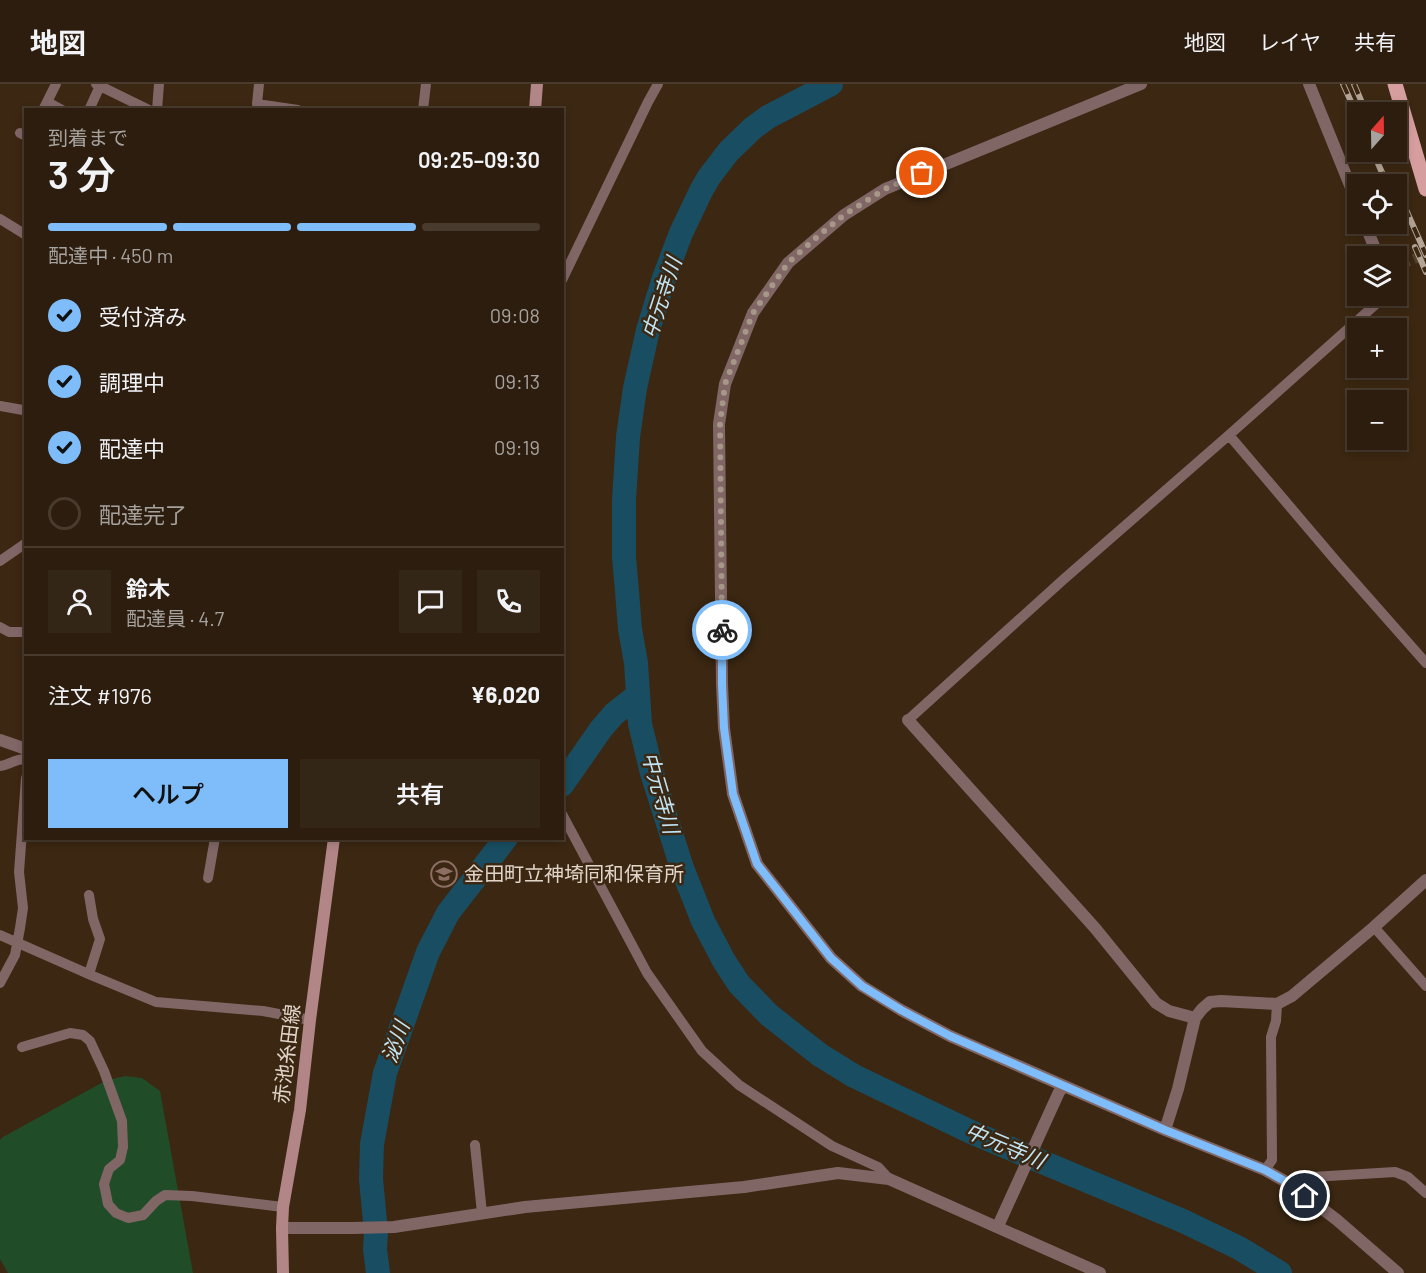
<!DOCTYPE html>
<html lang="ja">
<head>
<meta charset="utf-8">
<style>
	body { margin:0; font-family:Barlow,"Noto Sans JP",sans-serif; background:#342617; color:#f1f3f6; height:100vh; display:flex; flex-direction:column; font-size:22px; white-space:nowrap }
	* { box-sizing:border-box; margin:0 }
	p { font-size:20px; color:#a6a29e }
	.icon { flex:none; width:33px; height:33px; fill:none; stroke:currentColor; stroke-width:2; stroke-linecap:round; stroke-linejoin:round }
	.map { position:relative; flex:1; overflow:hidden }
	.details { position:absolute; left:24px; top:24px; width:540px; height:732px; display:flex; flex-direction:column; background:#2c1d0e; border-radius:0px; box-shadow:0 3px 9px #0003,0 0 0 2px #483b2e }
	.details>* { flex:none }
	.needle { width:39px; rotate:20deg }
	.tools { position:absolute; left:1347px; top:18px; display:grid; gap:12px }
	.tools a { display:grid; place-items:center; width:60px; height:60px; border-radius:0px; background:#2c1d0e; box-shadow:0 3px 9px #0003,0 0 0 2px #483b2e; font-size:30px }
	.pin { position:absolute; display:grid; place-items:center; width:51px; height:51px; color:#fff; margin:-26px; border:3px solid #fff; border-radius:50%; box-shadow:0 2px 6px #0007 }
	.courier { position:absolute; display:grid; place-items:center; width:60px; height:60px; margin:-30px; border:4px solid #7fbdfa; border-radius:50%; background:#fff; color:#222; box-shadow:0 2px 8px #0007 }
	.summary em { font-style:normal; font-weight:600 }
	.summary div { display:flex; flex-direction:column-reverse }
	.summary { display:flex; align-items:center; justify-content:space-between; height:102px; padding:0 24px }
	h1 { font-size:39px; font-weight:600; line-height:45px }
	.bar { display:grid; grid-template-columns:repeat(4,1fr); gap:9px 6px; align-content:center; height:72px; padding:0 24px }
	.bar i { height:8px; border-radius:4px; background:#483b2e }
	.bar .selected { background:#7fbdfa }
	.bar p { grid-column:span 4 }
	.line { display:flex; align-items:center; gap:15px; padding:0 24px; border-top:2px solid #483b2e }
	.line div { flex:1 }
	.round { display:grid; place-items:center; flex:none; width:63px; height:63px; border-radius:0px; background:#342617 }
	ol { padding:0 24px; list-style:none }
	li { display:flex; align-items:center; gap:18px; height:66px }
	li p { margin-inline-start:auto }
	li .icon { padding:6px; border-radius:50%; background:#7fbdfa; color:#111; stroke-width:4 }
	li:last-child { color:#a6a29e }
	li i { width:33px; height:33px; border:3px solid #483b2e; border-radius:50% }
	.cta { display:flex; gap:12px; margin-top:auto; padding:12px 24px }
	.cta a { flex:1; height:69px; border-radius:0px; background:#7fbdfa; color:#111; font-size:24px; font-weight:600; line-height:69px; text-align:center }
	.cta a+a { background:#342617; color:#f1f3f6 }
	header { display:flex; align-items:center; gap:36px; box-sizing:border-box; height:84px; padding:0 30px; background:#2c1d0e; border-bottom:2px solid #483b2e }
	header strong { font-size:28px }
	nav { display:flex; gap:33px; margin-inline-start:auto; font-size:21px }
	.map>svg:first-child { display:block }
	.green { fill:#204c27 }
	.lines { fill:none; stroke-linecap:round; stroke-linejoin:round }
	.river { stroke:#194e62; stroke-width:24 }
	.minor-tunnel { stroke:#54412d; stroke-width:10; stroke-dasharray:10 5; stroke-linecap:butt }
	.minor { stroke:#816666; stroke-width:10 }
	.tertiary { stroke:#816666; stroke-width:12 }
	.secondary { stroke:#b28687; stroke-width:12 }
	.primary { stroke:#d79ea0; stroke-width:15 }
	.rail-casing { stroke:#b3a495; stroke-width:6 }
	.rail { stroke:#3b2712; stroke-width:4; stroke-dasharray:11; stroke-linecap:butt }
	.done { stroke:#a79788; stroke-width:6; stroke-dasharray:0 10.8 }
	.route { stroke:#7fbdfa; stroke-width:8 }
	.labels { text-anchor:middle; stroke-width:5; stroke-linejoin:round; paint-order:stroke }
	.poi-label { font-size:20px; fill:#e1d4c8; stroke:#3b2712; text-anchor:start }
	.street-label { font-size:20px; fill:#e1d4c8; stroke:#3b2712 }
	.water-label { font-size:21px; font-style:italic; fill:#c0e4f4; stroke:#3b2712 }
</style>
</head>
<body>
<header>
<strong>地図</strong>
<nav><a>地図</a><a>レイヤ</a><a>共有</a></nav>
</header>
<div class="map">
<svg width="1426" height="1189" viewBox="0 0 1426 1189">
	<rect width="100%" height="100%" fill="#3b2712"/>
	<path class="green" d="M125,992L142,994L160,1007L193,1189H8L0,1175V1056L3,1053L105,997Z"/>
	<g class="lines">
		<path class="river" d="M831,0L768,33L753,44L729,67L709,93L701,107L681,149L664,194L648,246L635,304L628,353L624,416V473L627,507L630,545L636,579L640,640L652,689L682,784L703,837L724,877L739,900L769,931L820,971L854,992L971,1048L1183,1137L1239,1164L1280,1189
			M562,701L601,645L614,630L638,611
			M378,1189L375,1165L376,1148L371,1095L372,1060L385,989L428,868L448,829L506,754"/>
		<path class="minor-tunnel" d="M1400,181L1426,170"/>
		<path class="minor" d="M96,0L149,26
			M259,0L257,20L298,26
			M47,18L62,26
			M43,26L56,0
			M89,26L100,2
			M157,26L159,0
			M423,26L426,0
			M20,49L26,52
			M0,135L26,151
			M1396,190L1400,181
			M562,196L648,18L658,0
			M0,322L23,326L26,325
			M1229,351L1336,477L1426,579
			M0,477L26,459
			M0,543L9,548H26
			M908,636L1064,495L1229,351L1385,212
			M0,682C10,681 14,675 26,675
			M562,730L647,889L702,967L739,1001L832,1062L878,1083L889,1095
			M208,794L215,754
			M1374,843L1426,902
			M0,851L93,892L156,918L263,927L310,936
			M89,890L100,855L93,835L89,811
			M0,899L15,871L20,844L23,824L19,788L26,694
			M22,963L70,949L83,951L90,957L104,987L122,1037L123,1063L120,1076L109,1085L104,1100L108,1120L116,1129L128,1134L143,1131L156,1117L165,1111L192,1112L283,1123
			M475,1061L482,1129
			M1265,1086L1272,1076L1271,953L1276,937L1277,920
			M1290,1100L1312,1093L1395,1088L1408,1093L1426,1109"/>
		<path class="tertiary" d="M1141,0L885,105L844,131L788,179L753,229L725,300L719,340L722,600L724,644L733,710L757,780L831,874L862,902L901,926L950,952L1165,1046L1265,1086L1290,1100L1337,1136L1398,1189
			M1309,0L1358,121
			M1365,140L1378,172
			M908,636L1095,844L1156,919L1169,927L1195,934
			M0,656L26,665
			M1165,1046L1178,1005L1195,934L1202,925L1210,918L1221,917L1277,920L1292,912L1374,843L1426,796
			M998,1142L1059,1008L1064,1002
			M282,1144H352L394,1143L525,1123L744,1103L838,1089L889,1095L1100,1189"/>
		<path class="secondary" d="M535,26L537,0
			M283,1189L282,1144L283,1123L300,1026L310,936L334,754"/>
		<path class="primary" d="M1395,0L1426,105"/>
		<g class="rail-casing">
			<path id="rail" d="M1343,0L1358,33
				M1354,0L1366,28
				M1373,68L1387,100
				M1396,103L1426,171
				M1415,163L1426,188"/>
		</g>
		<use href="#rail" class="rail"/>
	</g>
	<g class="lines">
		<path class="done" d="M722,546L720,340L725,300L753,229L788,179L818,152L844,131L885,105L922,89"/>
		<path class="route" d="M722,546V600L724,644L733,710L757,780L831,874L862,902L901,926L950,952L1165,1046L1265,1086L1290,1100L1305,1112"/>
	</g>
	<defs>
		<g id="school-ring" transform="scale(1.35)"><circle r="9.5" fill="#3b2712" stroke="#8d6e63" stroke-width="1.5"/><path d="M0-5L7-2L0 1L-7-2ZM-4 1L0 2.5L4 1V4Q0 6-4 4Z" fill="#8d6e63"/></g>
	</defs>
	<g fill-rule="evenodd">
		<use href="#school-ring" x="444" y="790"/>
	</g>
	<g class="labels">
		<g class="poi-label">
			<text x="464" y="797">金田町立神埼同和保育所</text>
		</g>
		<g class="street-label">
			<text transform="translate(287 970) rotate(-83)" y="7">赤池糸田線</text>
		</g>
		<g class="water-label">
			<text transform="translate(662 214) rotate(-72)" y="7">中元寺川</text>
			<text transform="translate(660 709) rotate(74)" y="7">中元寺川</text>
			<text transform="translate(396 958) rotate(-70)" y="7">泌川</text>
			<text transform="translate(1005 1062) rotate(23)" y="7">中元寺川</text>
		</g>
	</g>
</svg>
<div class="tools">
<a><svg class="needle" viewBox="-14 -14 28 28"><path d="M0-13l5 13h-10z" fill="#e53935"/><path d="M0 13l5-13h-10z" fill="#a6a29e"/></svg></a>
<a><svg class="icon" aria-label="locate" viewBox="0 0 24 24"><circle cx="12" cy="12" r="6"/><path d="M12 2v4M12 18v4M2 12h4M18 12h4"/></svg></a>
<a><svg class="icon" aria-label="layers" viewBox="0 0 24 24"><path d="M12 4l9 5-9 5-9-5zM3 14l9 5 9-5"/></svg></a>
<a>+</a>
<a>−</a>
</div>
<div class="pin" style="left:922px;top:89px;background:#ea580c"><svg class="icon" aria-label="bag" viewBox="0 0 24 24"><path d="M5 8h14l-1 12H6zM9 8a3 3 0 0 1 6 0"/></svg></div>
<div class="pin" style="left:1305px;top:1112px;background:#1f2937"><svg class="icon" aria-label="home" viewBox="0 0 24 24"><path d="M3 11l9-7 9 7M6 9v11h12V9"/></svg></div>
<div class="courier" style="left:722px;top:546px"><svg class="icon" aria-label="bike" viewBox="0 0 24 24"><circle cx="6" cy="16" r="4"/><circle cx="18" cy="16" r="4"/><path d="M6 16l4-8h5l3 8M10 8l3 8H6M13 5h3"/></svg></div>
<section class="details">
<div class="summary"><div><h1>3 分</h1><p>到着まで</p></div><em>09:25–09:30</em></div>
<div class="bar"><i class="selected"></i><i class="selected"></i><i class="selected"></i><i></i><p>配達中 · 450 m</p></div>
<ol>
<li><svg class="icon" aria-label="check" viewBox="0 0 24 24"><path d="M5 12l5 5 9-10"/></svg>受付済み<p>09:08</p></li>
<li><svg class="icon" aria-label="check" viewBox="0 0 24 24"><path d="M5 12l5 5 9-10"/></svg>調理中<p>09:13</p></li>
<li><svg class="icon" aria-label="check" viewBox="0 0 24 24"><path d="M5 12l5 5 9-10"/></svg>配達中<p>09:19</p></li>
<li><i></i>配達完了</li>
</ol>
<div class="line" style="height:108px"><a class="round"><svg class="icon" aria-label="person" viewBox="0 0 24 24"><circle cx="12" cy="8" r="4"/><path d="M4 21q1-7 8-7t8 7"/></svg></a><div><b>鈴木</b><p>配達員 · 4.7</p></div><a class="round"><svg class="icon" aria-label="chat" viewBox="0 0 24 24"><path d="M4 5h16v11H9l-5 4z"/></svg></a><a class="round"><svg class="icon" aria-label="phone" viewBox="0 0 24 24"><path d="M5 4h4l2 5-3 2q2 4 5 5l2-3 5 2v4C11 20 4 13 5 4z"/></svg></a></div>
<div class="line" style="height:78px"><div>注文 #1976</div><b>¥6,020</b></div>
<div class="cta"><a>ヘルプ</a><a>共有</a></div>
</section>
</div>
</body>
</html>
